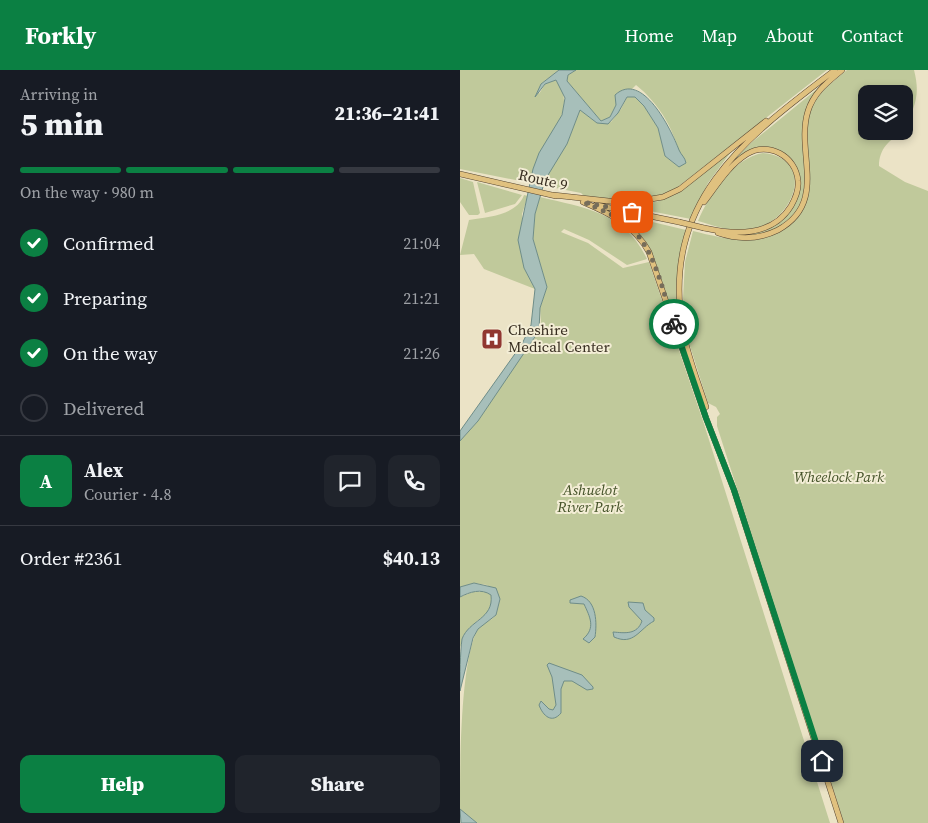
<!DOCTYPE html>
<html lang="en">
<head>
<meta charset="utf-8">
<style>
	body { margin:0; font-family:"Source Serif 4",serif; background:#20242c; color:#f1f3f6; height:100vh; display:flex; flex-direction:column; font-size:19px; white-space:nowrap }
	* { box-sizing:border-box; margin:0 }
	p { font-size:16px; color:#9ea1a6 }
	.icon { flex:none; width:28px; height:28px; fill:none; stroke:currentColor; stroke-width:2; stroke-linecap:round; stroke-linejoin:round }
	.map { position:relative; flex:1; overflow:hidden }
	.sheet { display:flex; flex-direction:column; background:#171b24; width:460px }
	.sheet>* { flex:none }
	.buttons { position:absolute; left:398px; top:15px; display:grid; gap:10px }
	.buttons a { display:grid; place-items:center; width:55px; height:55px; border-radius:10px; background:#171b24; box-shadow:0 2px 8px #0003; font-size:25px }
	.pin { position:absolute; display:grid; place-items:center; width:42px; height:42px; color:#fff; margin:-21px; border-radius:10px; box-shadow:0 2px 8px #0006 }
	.courier { position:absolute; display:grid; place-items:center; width:50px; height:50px; margin:-25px; border:4px solid #0b8043; border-radius:50%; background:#fff; color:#222; box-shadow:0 1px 6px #0007 }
	.summary em { font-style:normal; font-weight:800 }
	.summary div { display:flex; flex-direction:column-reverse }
	.summary { display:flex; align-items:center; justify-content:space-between; height:85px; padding:0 20px }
	h1 { font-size:32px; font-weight:800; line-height:38px }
	.bar { display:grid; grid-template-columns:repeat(4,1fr); gap:8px 5px; align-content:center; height:60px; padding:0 20px }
	.bar i { height:6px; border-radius:4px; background:#363941 }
	.bar .selected { background:#0b8043 }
	.bar p { grid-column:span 4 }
	.line { display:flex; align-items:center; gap:12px; padding:0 20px; border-top:1px solid #363941 }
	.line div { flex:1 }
	.round { display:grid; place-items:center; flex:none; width:52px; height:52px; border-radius:10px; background:#20242c }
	ol { padding:0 20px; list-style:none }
	li { display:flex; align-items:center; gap:15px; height:55px }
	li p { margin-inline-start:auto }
	li .icon { padding:5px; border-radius:50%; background:#0b8043; color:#fff; stroke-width:4 }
	li:last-child { color:#9ea1a6 }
	li i { width:28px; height:28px; border:2px solid #363941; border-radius:50% }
	.primary-button { display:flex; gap:10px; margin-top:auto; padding:10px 20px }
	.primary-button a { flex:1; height:58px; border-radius:10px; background:#0b8043; color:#fff; font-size:20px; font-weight:800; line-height:58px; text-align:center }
	.primary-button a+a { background:#20242c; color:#f1f3f6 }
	header { display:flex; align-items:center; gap:30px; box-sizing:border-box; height:70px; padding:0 25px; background:#0b8043; color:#fff }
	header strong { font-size:24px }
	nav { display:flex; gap:28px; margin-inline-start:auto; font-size:18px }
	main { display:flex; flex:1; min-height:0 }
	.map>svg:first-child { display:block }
	.green { fill:#c0c99b }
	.water { fill:#a7bfba; stroke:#6f8d88 }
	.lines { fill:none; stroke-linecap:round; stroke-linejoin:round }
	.trunk-casing { stroke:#544431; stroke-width:6 }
	.trunk { stroke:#e0c17f; stroke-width:5 }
	.trunk-bridge-casing { stroke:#544431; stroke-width:6; stroke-linecap:butt }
	.trunk-bridge { stroke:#e0c17f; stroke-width:5 }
	.done { stroke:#766d5a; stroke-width:5; stroke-dasharray:0 9 }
	.route { stroke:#0b8043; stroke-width:6 }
	.labels { text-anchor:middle; stroke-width:4; stroke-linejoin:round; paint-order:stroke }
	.street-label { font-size:15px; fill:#372d20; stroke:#f3edd5 }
	.poi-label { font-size:15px; fill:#372d20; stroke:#f3edd5; text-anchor:start }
	.park-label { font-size:15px; font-style:italic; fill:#445228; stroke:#f3edd5 }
</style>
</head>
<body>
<header>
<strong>Forkly</strong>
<nav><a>Home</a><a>Map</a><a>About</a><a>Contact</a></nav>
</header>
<main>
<section class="sheet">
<div class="summary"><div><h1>5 min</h1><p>Arriving in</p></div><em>21:36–21:41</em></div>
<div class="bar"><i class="selected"></i><i class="selected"></i><i class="selected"></i><i></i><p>On the way · 980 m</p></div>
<ol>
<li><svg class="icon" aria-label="check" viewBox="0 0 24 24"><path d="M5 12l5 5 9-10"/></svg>Confirmed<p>21:04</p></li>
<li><svg class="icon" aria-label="check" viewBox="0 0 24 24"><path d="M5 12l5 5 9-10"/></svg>Preparing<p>21:21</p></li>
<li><svg class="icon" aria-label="check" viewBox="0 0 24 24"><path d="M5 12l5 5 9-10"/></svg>On the way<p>21:26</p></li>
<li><i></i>Delivered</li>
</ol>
<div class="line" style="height:90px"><b class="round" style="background:#0b8043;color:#fff">A</b><div><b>Alex</b><p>Courier · 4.8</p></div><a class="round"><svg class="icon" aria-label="chat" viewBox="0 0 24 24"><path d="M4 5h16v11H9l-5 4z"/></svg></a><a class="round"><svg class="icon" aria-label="phone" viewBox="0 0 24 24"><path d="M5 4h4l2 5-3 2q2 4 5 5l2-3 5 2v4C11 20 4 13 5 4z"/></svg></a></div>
<div class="line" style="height:65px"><div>Order #2361</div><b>$40.13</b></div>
<div class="primary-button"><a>Help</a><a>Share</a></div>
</section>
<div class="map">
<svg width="468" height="753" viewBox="0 0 468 753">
	<rect width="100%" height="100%" fill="#ebe3c6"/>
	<path class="green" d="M0,0H99L81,14L79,24L85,14L96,10C108,25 105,40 97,56L107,74L120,40L137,53L151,52L161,39L167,27H175L184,36L198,58L205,86L219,97C221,67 199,33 176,15L156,35L150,47L141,51L111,16L107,11L108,5L116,0H367L214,120C184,134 155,130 124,126L121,123L0,99Z
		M387,0H454C461,27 454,36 444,61V24H406V61H444C429,70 419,79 419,96L445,112L468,121V753H384L257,356V347L260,344L256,337L248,333L229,273L223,228L225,192L233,161C269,170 310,180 337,146C344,136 349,126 350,115C351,91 343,65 350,42C356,24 373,12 387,0Z
		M357,19C357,27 348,35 346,43C338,82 363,136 314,160C299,166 284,168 269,163L300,161L329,141L339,111L326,86L302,79L273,94L271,93L291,73Z
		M273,79L248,113L231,149L169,137L199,131L216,123Z
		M303,83C361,89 331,159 284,161C268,161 252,155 238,151C249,125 273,88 303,83Z
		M0,108L13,112L20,143L18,145H9L0,132Z
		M17,112L62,125L55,134L25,143Z
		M64,125L68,126L62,144L64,198L75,219L24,199L14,184L0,185L9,150C28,147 57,145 64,125Z
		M80,127C125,138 165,142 187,189L167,195L129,170L104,159L101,162L128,173L163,198L189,192L244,354L370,753H17L0,739C0,699 0,589 18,559C23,553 31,551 36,545L40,529L27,515L14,513L0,517V371L18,351L60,287L74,270L81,252L80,238L87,217L73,169L75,144Z
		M159,144L226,160C215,195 214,232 221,268L190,182L178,163Z
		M13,522H27L31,525C34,547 22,544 12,556C7,561 4,570 0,577V527Z"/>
	<path class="water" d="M99,0H116L108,5L107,11L141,51L150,47L156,35L155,25C182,0 211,59 219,80C221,85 225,87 226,93L219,97L205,86L198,58L184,36L175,27H167L158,43L148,54L137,53L120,40L107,74L85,110L75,144L73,169L87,217L80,238L79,261L18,351L0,371V361L62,274L71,255L75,219L64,198L58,170L73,99L79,83L102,45L105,28L96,10L85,14L75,27L81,14Z
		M14,513L36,518L40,529L36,545L18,559L13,568L0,621C0,605 0,584 2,569C9,550 34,549 31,525C21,518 10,522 0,527V517Z
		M121,526C137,531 137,554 135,567L129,573L123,569C136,558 130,547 124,534L110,533V530Z
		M168,532L183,533L185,540L194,548V551C179,559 174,576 154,567L153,562C165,563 177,565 182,551L169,537Z
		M89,593L122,605L133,617V619L127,620L112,611H104L101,619V643C92,654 83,646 79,635L81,631L89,639L93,640L96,635L92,607L87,595Z
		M0,739L17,753H1Z"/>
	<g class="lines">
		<g class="trunk-casing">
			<path id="trunk" d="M0,104L96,126
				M93,125L167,133L203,127L220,119L306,51
				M123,132C151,144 174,155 189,182L246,348L274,420L381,753
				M244,132C257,115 268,96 287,84C308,71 336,86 338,111C339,120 335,129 331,136C312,167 275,165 244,158
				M136,135L219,152
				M258,163C279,170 298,170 318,160C369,132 335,82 348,41C354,22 368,12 382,0
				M246,337C238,312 228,287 223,261C200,131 284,69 375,0"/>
		</g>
		<use href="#trunk" class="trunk"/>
		<g class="trunk-bridge-casing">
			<path id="trunk-bridge" d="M219,152L244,158"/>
		</g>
		<use href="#trunk-bridge" class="trunk-bridge"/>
	</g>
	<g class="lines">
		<path class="done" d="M172,142L123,132C137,138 153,144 165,153C195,175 202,221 214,254"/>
		<path class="route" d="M214,254L246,348L274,420L362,691"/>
	</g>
	<defs>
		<g id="hospital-square" transform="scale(1.125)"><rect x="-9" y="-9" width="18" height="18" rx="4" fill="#913731" stroke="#f3edd5"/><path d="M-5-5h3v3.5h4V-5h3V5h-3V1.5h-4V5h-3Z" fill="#fff"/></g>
	</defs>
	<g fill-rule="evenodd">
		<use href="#hospital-square" x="32" y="269"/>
	</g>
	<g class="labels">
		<g class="street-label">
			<text transform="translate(83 110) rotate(13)" y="5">Route 9</text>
		</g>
		<g class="poi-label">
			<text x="48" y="265">Cheshire<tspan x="48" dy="17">Medical Center</tspan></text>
		</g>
		<g class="park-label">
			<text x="379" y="412">Wheelock Park</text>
			<text x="130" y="425">Ashuelot<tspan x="130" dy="17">River Park</tspan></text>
		</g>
	</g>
</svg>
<div class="buttons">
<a><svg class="icon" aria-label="layers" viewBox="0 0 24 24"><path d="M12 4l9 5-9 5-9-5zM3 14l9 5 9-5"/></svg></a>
</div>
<div class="pin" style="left:172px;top:142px;background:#ea580c"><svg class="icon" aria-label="bag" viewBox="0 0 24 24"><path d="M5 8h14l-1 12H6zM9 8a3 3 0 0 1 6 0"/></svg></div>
<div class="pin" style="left:362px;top:691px;background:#1f2937"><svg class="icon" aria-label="home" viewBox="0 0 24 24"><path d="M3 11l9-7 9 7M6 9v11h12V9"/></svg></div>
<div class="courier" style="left:214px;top:254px"><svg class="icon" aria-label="bike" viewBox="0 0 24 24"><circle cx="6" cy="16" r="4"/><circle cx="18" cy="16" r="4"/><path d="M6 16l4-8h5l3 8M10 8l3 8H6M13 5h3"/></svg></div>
</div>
</main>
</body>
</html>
